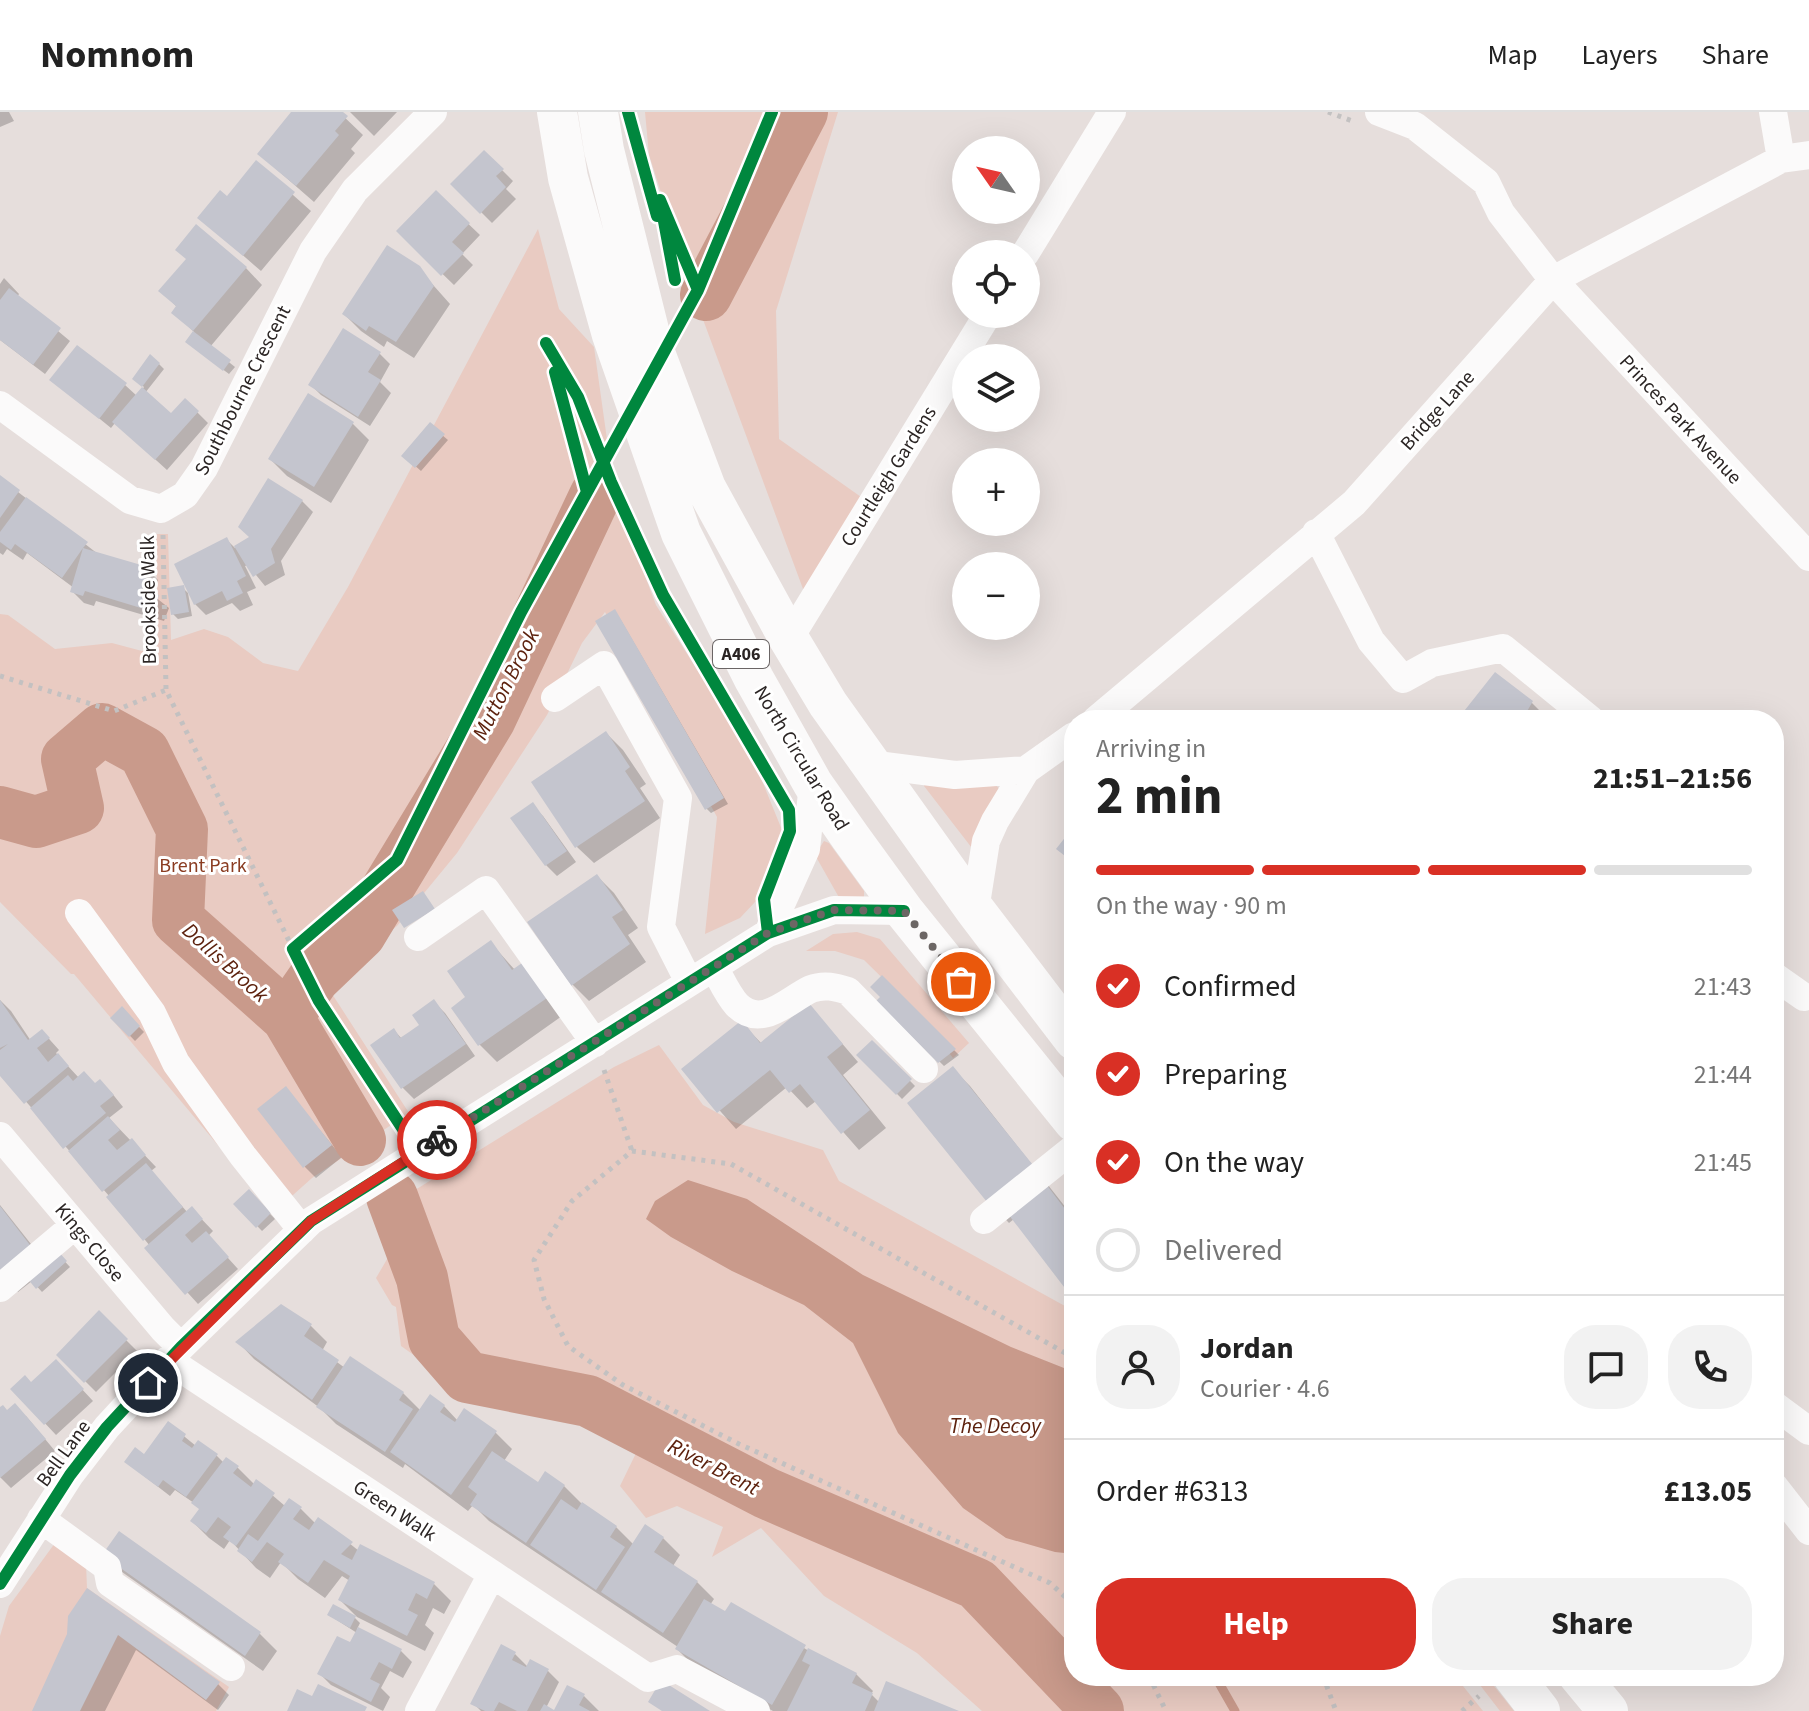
<!DOCTYPE html>
<html lang="en">
<head>
<meta charset="utf-8">
<style>
	body { margin:0; font-family:"Source Sans 3",sans-serif; background:#f2f2f2; color:#222; height:100vh; display:flex; flex-direction:column; font-size:30px; white-space:nowrap }
	* { box-sizing:border-box; margin:0 }
	p { font-size:26px; color:#767676 }
	.icon { flex:none; width:44px; height:44px; fill:none; stroke:currentColor; stroke-width:2; stroke-linecap:round; stroke-linejoin:round }
	.map { position:relative; flex:1; overflow:hidden }
	.drawer { position:absolute; left:1064px; top:598px; width:720px; height:976px; display:flex; flex-direction:column; background:#fff; border-radius:32px; box-shadow:0 8px 32px #0002 }
	.drawer>* { flex:none }
	.needle { width:52px; rotate:304deg }
	.controls { position:absolute; left:952px; top:24px; display:grid; gap:16px }
	.controls a { display:grid; place-items:center; width:88px; height:88px; border-radius:50%; background:#fff; box-shadow:0 8px 32px #0002; font-size:40px }
	.pin { position:absolute; display:grid; place-items:center; width:68px; height:68px; color:#fff; margin:-34px; border:4px solid #fff; border-radius:50%; box-shadow:0 2px 8px #0007 }
	.courier { position:absolute; display:grid; place-items:center; width:80px; height:80px; margin:-40px; border:6px solid #d93025; border-radius:50%; background:#fff; color:#222; box-shadow:0 2px 10px #0007 }
	.summary em { font-style:normal; font-weight:700 }
	.summary div { display:flex; flex-direction:column-reverse }
	.summary { display:flex; align-items:center; justify-content:space-between; height:136px; padding:0 32px }
	h1 { font-size:52px; font-weight:700; line-height:60px }
	.bar { display:grid; grid-template-columns:repeat(4,1fr); gap:12px 8px; align-content:center; height:96px; padding:0 32px }
	.bar i { height:10px; border-radius:6px; background:#e0e0e0 }
	.bar .active { background:#d93025 }
	.bar p { grid-column:span 4 }
	.line { display:flex; align-items:center; gap:20px; padding:0 32px; border-top:2px solid #e0e0e0 }
	.line div { flex:1 }
	.round { display:grid; place-items:center; flex:none; width:84px; height:84px; border-radius:32px; background:#f2f2f2 }
	ol { padding:0 32px; list-style:none }
	li { display:flex; align-items:center; gap:24px; height:88px }
	li p { margin-inline-start:auto }
	li .icon { padding:8px; border-radius:50%; background:#d93025; color:#fff; stroke-width:4 }
	li:last-child { color:#767676 }
	li i { width:44px; height:44px; border:4px solid #e0e0e0; border-radius:50% }
	.primary-button { display:flex; gap:16px; margin-top:auto; padding:16px 32px }
	.primary-button a { flex:1; height:92px; border-radius:32px; background:#d93025; color:#fff; font-size:32px; font-weight:700; line-height:92px; text-align:center }
	.primary-button a+a { background:#f2f2f2; color:#222 }
	header { display:flex; align-items:center; gap:48px; box-sizing:border-box; height:112px; padding:0 40px; background:#fff; border-bottom:2px solid #e0e0e0 }
	header strong { font-size:38px }
	nav { display:flex; gap:44px; margin-inline-start:auto; font-size:28px }
	.map>svg:first-child { display:block }
	.green { fill:#e9cbc2 }
	.water { fill:#c99a8b }
	.shadow { fill:#0003 }
	.lines { fill:none; stroke-linecap:round; stroke-linejoin:round }
	.stream { stroke:#c99a8b; stroke-width:9 }
	.river { stroke:#c99a8b; stroke-width:52 }
	.building { fill:#c4c5ce }
	.path { stroke:#c3c1c1; stroke-width:5; stroke-dasharray:4 6; stroke-linecap:butt }
	.minor { stroke:#fbfafa; stroke-width:28 }
	.highway { stroke:#fbfafa; stroke-width:40 }
	.cycleway-casing { stroke:#fff; stroke-width:17 }
	.cycleway { stroke:#00873e; stroke-width:12 }
	.done { stroke:#6c6664; stroke-width:8; stroke-dasharray:0 14.4 }
	.route { stroke:#d93025; stroke-width:10 }
	.labels { text-anchor:middle; stroke-width:6; stroke-linejoin:round; paint-order:stroke }
	.shield { fill:#fff; stroke:#6b6666; stroke-width:2 }
	.shield-label { font-size:18px; font-weight:bold; fill:#2b2524 }
	.street-label { font-size:20px; fill:#2b2524; stroke:#fff }
	.park-label { font-size:20px; fill:#8a3c21; stroke:#fff }
	.water-label { font-size:22px; font-style:italic; fill:#5d220e; stroke:#fff }
</style>
</head>
<body>
<header>
<strong>Nomnom</strong>
<nav><a>Map</a><a>Layers</a><a>Share</a></nav>
</header>
<div class="map">
<svg width="1809" height="1599" viewBox="0 0 1809 1599">
	<rect width="100%" height="100%" fill="#e6dedc"/>
	<path class="green" d="M645,0H838L776,199L779,327L871,392L809,493L695,186L649,43Z
		M538,117L559,197L594,235L612,363L618,380L617,390L656,493L752,644L782,718L775,757L756,789L740,806L705,822L717,705L605,500L582,531L547,603L457,741L397,814L325,871L409,1001L312,1066L274,1100L74,862H71L0,790V502L8,503L55,537L112,531L142,539L158,533L156,422H168L171,528L204,517L228,525L263,551L298,559L348,475Z
		M925,669L995,672L1000,678L975,740L924,674Z
		M824,729L829,731L864,779V787L841,789L815,743Z
		M857,820L880,827L969,931L953,946L919,902L864,848L835,839H806L833,822Z
		M659,933L703,993L734,1010L823,1038L839,1069L1074,1199V1564H1455L1483,1599H982L917,1541L824,1484L761,1416L712,1445L723,1415L677,1394L646,1406L620,1374L640,1333L594,1301L456,1273L401,1234L396,1195L392,1193L376,1166L393,1137L373,1104L614,955Z
		M55,1431L86,1452L87,1476L229,1575L216,1599H0V1524L9,1494Z
		M1473,1564H1486L1514,1599H1500Z"/>
	<path class="water" d="M688,1068L747,1087L863,1163L1011,1235L1074,1260V1442L1055,1440L1006,1426L963,1396L898,1321L853,1231L804,1193L732,1159L671,1125L646,1107L655,1089Z"/>
	<path class="shadow" d="M0,0H9L14,9L0,15Z
		M294,0H339L363,23L351,37L355,41L314,90L259,42Z
		M350,0H397L374,24Z
		M484,40L513,69L506,77L516,87L492,111L453,72Z
		M257,51L311,99L261,159L200,106L228,87Z
		M436,81L480,123L462,142L473,153L454,173L398,119Z
		M188,148L246,156L262,173L210,235L235,255L229,262L193,235L194,220L174,200L178,196L161,179Z
		M418,156L450,192L414,246L387,229L384,235L361,219L344,202Z
		M4,166L19,182L17,185L70,229L45,262L0,228V172Z
		M379,241L390,252L380,270L391,281L370,314L321,283L310,272Z
		M159,252L164,257L145,281L171,304L197,300L208,311L167,358L115,311L111,316L52,268L125,273L137,284L144,275L139,271Z
		M352,311L369,328L331,391L287,364L270,347Z
		M430,313L448,328L421,359L404,344Z
		M0,366L98,442L147,457L158,468L154,484L169,496L164,509L96,489L94,494L84,491L73,480L74,476L27,441L23,448L7,437L3,443L0,441Z
		M302,389L313,400L281,449L285,463L265,474L248,453L245,454L256,476L247,480L253,493L240,499L232,491L206,503L195,492L227,428L235,436Z
		M183,476L188,481L192,504L178,507L173,502Z
		M619,505L728,692L711,701L706,696Z
		M1495,562L1532,591L1549,608H1459Z
		M606,621L623,638L646,672L640,676L660,706L594,751L577,735Z
		M532,693L543,704L576,750L557,764L546,753Z
		M597,764L614,781L638,816L628,823L646,850L589,889L572,872Z
		M491,831L515,858L522,853L562,904L497,950L480,933L454,896L468,886Z
		M882,866L959,943L944,954L878,889L883,885Z
		M0,888L11,899L31,929L42,919L59,938L56,941L79,966L111,980L123,995L109,1006L156,1055L151,1059L188,1101L192,1097L213,1119L208,1124L238,1157L198,1192L147,1136L150,1134L110,1085L0,960Z
		M434,890L445,901L475,944L414,987L403,976L372,933L394,918L402,927L422,913Z
		M809,893L858,950L843,963L886,1016L859,1038L816,989L807,996L787,975L736,1017L684,958L742,911L762,932Z
		M122,897L144,920L135,929L113,906Z
		M872,930L915,974L902,987L859,943Z
		M953,957L970,974L1074,1106V1185L1014,1107L1009,1111L993,1094Z
		M286,977L342,1045L316,1066L305,1055Z
		M249,1080L275,1107L262,1119L236,1092Z
		M0,1093L46,1151L57,1141L70,1155L42,1180L32,1169L18,1180L0,1162Z
		M99,1201L137,1239L96,1280L59,1243Z
		M310,1213L327,1230L322,1239L345,1256L403,1281L421,1299L444,1294L458,1309L495,1320L512,1337L504,1349L539,1373L546,1362L564,1374L582,1392L616,1415L634,1433L663,1426L680,1443L673,1454L697,1470L714,1487L710,1493L726,1502L731,1493L809,1539L856,1562L873,1579L871,1582L879,1590L954,1599H773L694,1554L677,1537L678,1535L489,1409L473,1393L468,1399L405,1352L403,1356L336,1312L320,1296L254,1247L238,1230Z
		M67,1261L93,1289L56,1323L13,1277Z
		M0,1298L26,1304L55,1339L11,1376L0,1365Z
		M169,1312L196,1334L216,1343L224,1351L237,1355L255,1373L257,1370L285,1394L301,1397L316,1412L319,1407L359,1439L434,1472L451,1489L444,1502L433,1496L425,1513L434,1521L425,1539L357,1505L340,1488L350,1469L342,1464L325,1486L298,1467L281,1450L270,1466L256,1456L230,1428L224,1437L209,1426L192,1409L201,1398L194,1391L175,1378L170,1384L126,1350L145,1344Z
		M119,1422L260,1522L277,1539L263,1559L122,1460Z
		M88,1479L218,1572L229,1583L218,1598L136,1538L105,1599H34Z
		M329,1503L355,1506L360,1511L357,1517L401,1539L412,1550L403,1566L390,1559L381,1576L390,1585L383,1599L331,1573L320,1562L351,1533L357,1521Z
		M515,1542L528,1555L531,1550L548,1559L559,1570L546,1596L553,1599H481L473,1591Z
		M584,1584L599,1599H556Z"/>
	<g class="lines">
		<path class="stream" d="M1215,1564L1235,1599"/>
		<path class="river" d="M706,183L802,0
			M0,700L36,710L78,696L67,647L102,617L144,640L182,717L178,808L287,905L360,1028
			M287,905L314,866L360,822L490,607L595,384
			M392,1085L422,1166L434,1227L467,1265L588,1289L766,1381L977,1472L1098,1599"/>
	</g>
	<path class="building" d="M291,0H343L348,4L335,19L339,23L296,74L257,42Z
		M484,38L504,57L496,64L506,75L480,102L450,72Z
		M256,48L295,80L243,144L197,106L220,78L227,84Z
		M436,78L470,111L452,130L464,141L441,164L396,119Z
		M196,112L247,155L193,219L171,201L176,194L158,179L186,147L175,138Z
		M387,133L420,154L434,174L396,230L369,214L366,219L342,202Z
		M9,176L61,216L33,253L0,228V188Z
		M343,216L381,240L368,260L381,268L358,305L308,273Z
		M193,219L231,248L223,259L185,230Z
		M77,233L127,271L99,307L49,268Z
		M150,242L160,251L142,275L132,267Z
		M142,275L171,301L185,286L199,299L155,348L112,310Z
		M308,281L354,310L314,375L268,347Z
		M430,310L445,322L415,356L401,344Z
		M0,363L20,378L0,406Z
		M268,366L303,388L271,437L275,451L253,465L234,434L249,425L238,415Z
		M26,385L88,430L83,436L148,455L142,478L159,483L154,500L85,479L83,484L70,480L83,436L62,466L15,432L11,438L0,430V420Z
		M227,425L246,464L237,469L243,481L227,489L222,479L194,493L174,452Z
		M184,473L189,500L171,503L167,476Z
		M615,497L724,686L705,698L595,509Z
		M1495,560L1533,589L1522,608H1457Z
		M606,619L630,655L625,659L645,689L575,736L531,670Z
		M533,690L567,739L545,754L510,706Z
		M1074,714V751L1056,737Z
		M597,762L623,798L612,805L630,832L571,874L527,810Z
		M423,779L435,797L404,816L392,798Z
		M491,828L512,858L522,851L547,886L478,934L451,896L465,885L447,859Z
		M882,863L956,937L938,951L876,889L880,885L870,875Z
		M434,887L466,932L401,977L370,933L394,916L400,926L409,920L419,913L412,903Z
		M0,888L28,928L42,917L50,926L37,936L48,950L58,941L69,954L24,992L0,964V938L8,932L0,936Z
		M809,891L843,932L827,945L870,998L841,1022L800,972L789,981L770,958L717,1001L681,957L742,908L760,931Z
		M122,894L140,914L129,925L110,906Z
		M872,928L912,967L896,983L856,943Z
		M953,954L1037,1058L991,1095L907,991Z
		M84,959L95,971L100,967L114,983L100,994L106,1001L63,1037L30,996L68,963L73,969Z
		M286,974L332,1033L303,1056L257,997Z
		M108,1004L120,1018L108,1028L117,1038L132,1026L146,1043L102,1080L68,1039Z
		M146,1051L183,1095L143,1129L106,1085Z
		M1043,1068L1074,1109V1188L1005,1098Z
		M249,1077L271,1101L256,1116L233,1092Z
		M0,1094L33,1137L0,1163Z
		M192,1094L203,1107L185,1123L192,1131L206,1119L229,1145L185,1183L144,1136Z
		M57,1138L67,1149L36,1177L27,1166Z
		M281,1192L312,1212L304,1224L339,1248L312,1288L235,1230Z
		M99,1198L128,1227L84,1271L56,1243Z
		M350,1244L404,1280L399,1288L413,1297L385,1340L316,1295Z
		M56,1247L84,1277L44,1313L10,1277L25,1263L31,1270Z
		M430,1282L445,1293L440,1300L455,1310L464,1296L497,1319L451,1383L390,1340Z
		M15,1291L46,1327L0,1366V1295L3,1293L7,1298Z
		M168,1309L186,1322L182,1329L192,1336L198,1328L218,1342L186,1385L163,1368L158,1375L124,1350L135,1335L144,1342Z
		M492,1339L538,1370L545,1359L565,1373L526,1431L470,1393L477,1382L468,1375Z
		M226,1345L239,1354L233,1361L251,1375L256,1367L275,1381L236,1434L223,1425L231,1415L218,1405L206,1421L190,1409L199,1397L191,1391Z
		M289,1386L302,1395L293,1407L309,1418L318,1405L353,1430L341,1442L352,1448L360,1432L435,1470L427,1487L416,1481L408,1498L418,1503L407,1524L338,1488L350,1464L324,1448L308,1471L278,1450L284,1442L267,1430L252,1450L237,1439L248,1422L258,1429Z
		M561,1387L577,1398L582,1390L617,1414L610,1425L625,1435L596,1478L530,1433Z
		M645,1412L664,1425L654,1440L698,1469L663,1521L601,1480Z
		M119,1419L261,1520L245,1544L102,1443Z
		M87,1476L220,1570L206,1588L118,1523L80,1599H32L67,1522L68,1504Z
		M704,1487L725,1499L731,1490L806,1533L772,1593L675,1537Z
		M333,1492L356,1504L350,1516L327,1503Z
		M358,1515L402,1537L392,1557L379,1550L370,1567L380,1572L371,1590L317,1562L337,1524L350,1530Z
		M501,1532L516,1540L512,1548L526,1555L530,1547L549,1557L527,1599H517L499,1590L494,1599H485L470,1592Z
		M808,1536L857,1561L852,1571L873,1581L865,1599H787L810,1553L802,1549Z
		M661,1568L710,1599H662L648,1590Z
		M886,1569L959,1599H874Z
		M318,1572L367,1595L365,1599H287L297,1577L312,1584Z
		M567,1573L585,1582L579,1593L590,1599H540L544,1592L554,1598Z"/>
	<g class="lines">
		<path class="path" d="M1328,0L1355,10
			M163,423L166,578L293,837
			M0,564L114,599L166,578
			M604,958L632,1039
			M1074,1246L731,1052L632,1039L572,1089L534,1148L544,1187L568,1234L623,1273L739,1332L1050,1471L1074,1493
			M1149,1564L1166,1599
			M1323,1564L1336,1599
			M1462,1599L1479,1584"/>
		<path class="minor" d="M1379,0L1415,14L1486,70L1501,101L1553,168L1809,445
			M1773,0L1781,47
			M1025,142L1112,0
			M0,293L130,388L161,397L185,383L204,356L313,139L355,78L433,0
			M1316,421L1371,529L1403,567L1432,551L1503,536L1591,608
			M789,527L988,202
			M555,586L604,553L678,686L661,815L689,870
			M1096,608L1354,391L1553,168L1781,47L1809,43
			M869,652L955,663L1026,658
			M975,798L986,729L995,709L1026,658L1074,624
			M79,801L152,901L176,951L243,1044L302,1118
			M768,821L806,737L813,672
			M418,825L486,778L595,931
			M714,855C721,867 727,882 737,893C762,918 789,887 811,877C824,872 836,875 848,879L924,957
			M1774,864L1804,885
			M0,1024L163,1217L181,1235
			M984,1108L1074,1036
			M0,1176L75,1113
			M168,1248L492,1462L419,1599
			M1774,1293L1809,1319
			M1774,1374L1809,1419
			M41,1407L107,1455L110,1471L231,1555
			M492,1462L648,1566L677,1557L756,1599
			M0,1472L70,1363L107,1315L181,1235L311,1109L768,821L834,798L904,799"/>
		<path class="highway" d="M557,0L568,66L612,223L681,421L754,567L813,672L851,726L904,799L1074,1010
			M598,0L604,38L654,238L706,376L789,527L828,592L975,798L1074,928
			M1513,1564L1540,1599
			M1579,1564L1608,1599"/>
		<g class="cycleway-casing">
			<path id="cycleway" d="M628,0L657,104
				M675,168L660,88L698,178
				M546,231L578,285L611,370L663,483L789,698L790,719L764,787L768,821
				M555,260L587,380
				M418,1040L319,889L293,837L397,748L521,500L698,178L772,0
				M0,1472L70,1363L107,1315L181,1235L311,1109L768,821L834,798L904,799"/>
		</g>
		<use href="#cycleway" class="cycleway"/>
	</g>
	<g class="lines">
		<path class="done" d="M437,1028L768,821L834,798L904,799L961,870"/>
		<path class="route" d="M148,1271L311,1109L437,1028"/>
	</g>
	<g class="labels">
		<rect class="shield" x="713" y="528" width="56" height="28" rx="6"/>
		<g class="shield-label">
			<text x="741" y="548">A406</text>
		</g>
		<g class="street-label">
			<text transform="translate(242 278) rotate(-63)" y="7">Southbourne Crescent</text>
			<text transform="translate(1437 298) rotate(-48)" y="7">Bridge Lane</text>
			<text transform="translate(1681 307) rotate(47)" y="7">Princes Park Avenue</text>
			<text transform="translate(888 364) rotate(-58)" y="7">Courtleigh Gardens</text>
			<text transform="translate(148 488) rotate(-91)" y="7">Brookside Walk</text>
			<text transform="translate(802 646) rotate(59)" y="7">North Circular Road</text>
			<text transform="translate(90 1130) rotate(50)" y="7">Kings Close</text>
			<text transform="translate(63 1341) rotate(-54)" y="7">Bell Lane</text>
			<text transform="translate(395 1398) rotate(33)" y="7">Green Walk</text>
		</g>
		<g class="park-label">
			<text x="203" y="760">Brent Park</text>
		</g>
		<g class="water-label">
			<text transform="translate(505 572) rotate(-63)" y="8">Mutton Brook</text>
			<text transform="translate(226 850) rotate(42)" y="8">Dollis Brook</text>
			<text x="995" y="1321">The Decoy</text>
			<text transform="translate(714 1354) rotate(27)" y="8">River Brent</text>
		</g>
	</g>
</svg>
<div class="controls">
<a><svg class="needle" viewBox="-14 -14 28 28"><path d="M0-13l5 13h-10z" fill="#e53935"/><path d="M0 13l5-13h-10z" fill="#767676"/></svg></a>
<a><svg class="icon" aria-label="locate" viewBox="0 0 24 24"><circle cx="12" cy="12" r="6"/><path d="M12 2v4M12 18v4M2 12h4M18 12h4"/></svg></a>
<a><svg class="icon" aria-label="layers" viewBox="0 0 24 24"><path d="M12 4l9 5-9 5-9-5zM3 14l9 5 9-5"/></svg></a>
<a>+</a>
<a>−</a>
</div>
<div class="pin" style="left:961px;top:870px;background:#ea580c"><svg class="icon" aria-label="bag" viewBox="0 0 24 24"><path d="M5 8h14l-1 12H6zM9 8a3 3 0 0 1 6 0"/></svg></div>
<div class="pin" style="left:148px;top:1271px;background:#1f2937"><svg class="icon" aria-label="home" viewBox="0 0 24 24"><path d="M3 11l9-7 9 7M6 9v11h12V9"/></svg></div>
<div class="courier" style="left:437px;top:1028px"><svg class="icon" aria-label="bike" viewBox="0 0 24 24"><circle cx="6" cy="16" r="4"/><circle cx="18" cy="16" r="4"/><path d="M6 16l4-8h5l3 8M10 8l3 8H6M13 5h3"/></svg></div>
<section class="drawer">
<div class="summary"><div><h1>2 min</h1><p>Arriving in</p></div><em>21:51–21:56</em></div>
<div class="bar"><i class="active"></i><i class="active"></i><i class="active"></i><i></i><p>On the way · 90 m</p></div>
<ol>
<li><svg class="icon" aria-label="check" viewBox="0 0 24 24"><path d="M5 12l5 5 9-10"/></svg>Confirmed<p>21:43</p></li>
<li><svg class="icon" aria-label="check" viewBox="0 0 24 24"><path d="M5 12l5 5 9-10"/></svg>Preparing<p>21:44</p></li>
<li><svg class="icon" aria-label="check" viewBox="0 0 24 24"><path d="M5 12l5 5 9-10"/></svg>On the way<p>21:45</p></li>
<li><i></i>Delivered</li>
</ol>
<div class="line" style="height:144px"><a class="round"><svg class="icon" aria-label="person" viewBox="0 0 24 24"><circle cx="12" cy="8" r="4"/><path d="M4 21q1-7 8-7t8 7"/></svg></a><div><b>Jordan</b><p>Courier · 4.6</p></div><a class="round"><svg class="icon" aria-label="chat" viewBox="0 0 24 24"><path d="M4 5h16v11H9l-5 4z"/></svg></a><a class="round"><svg class="icon" aria-label="phone" viewBox="0 0 24 24"><path d="M5 4h4l2 5-3 2q2 4 5 5l2-3 5 2v4C11 20 4 13 5 4z"/></svg></a></div>
<div class="line" style="height:104px"><div>Order #6313</div><b>£13.05</b></div>
<div class="primary-button"><a>Help</a><a>Share</a></div>
</section>
</div>
</body>
</html>
